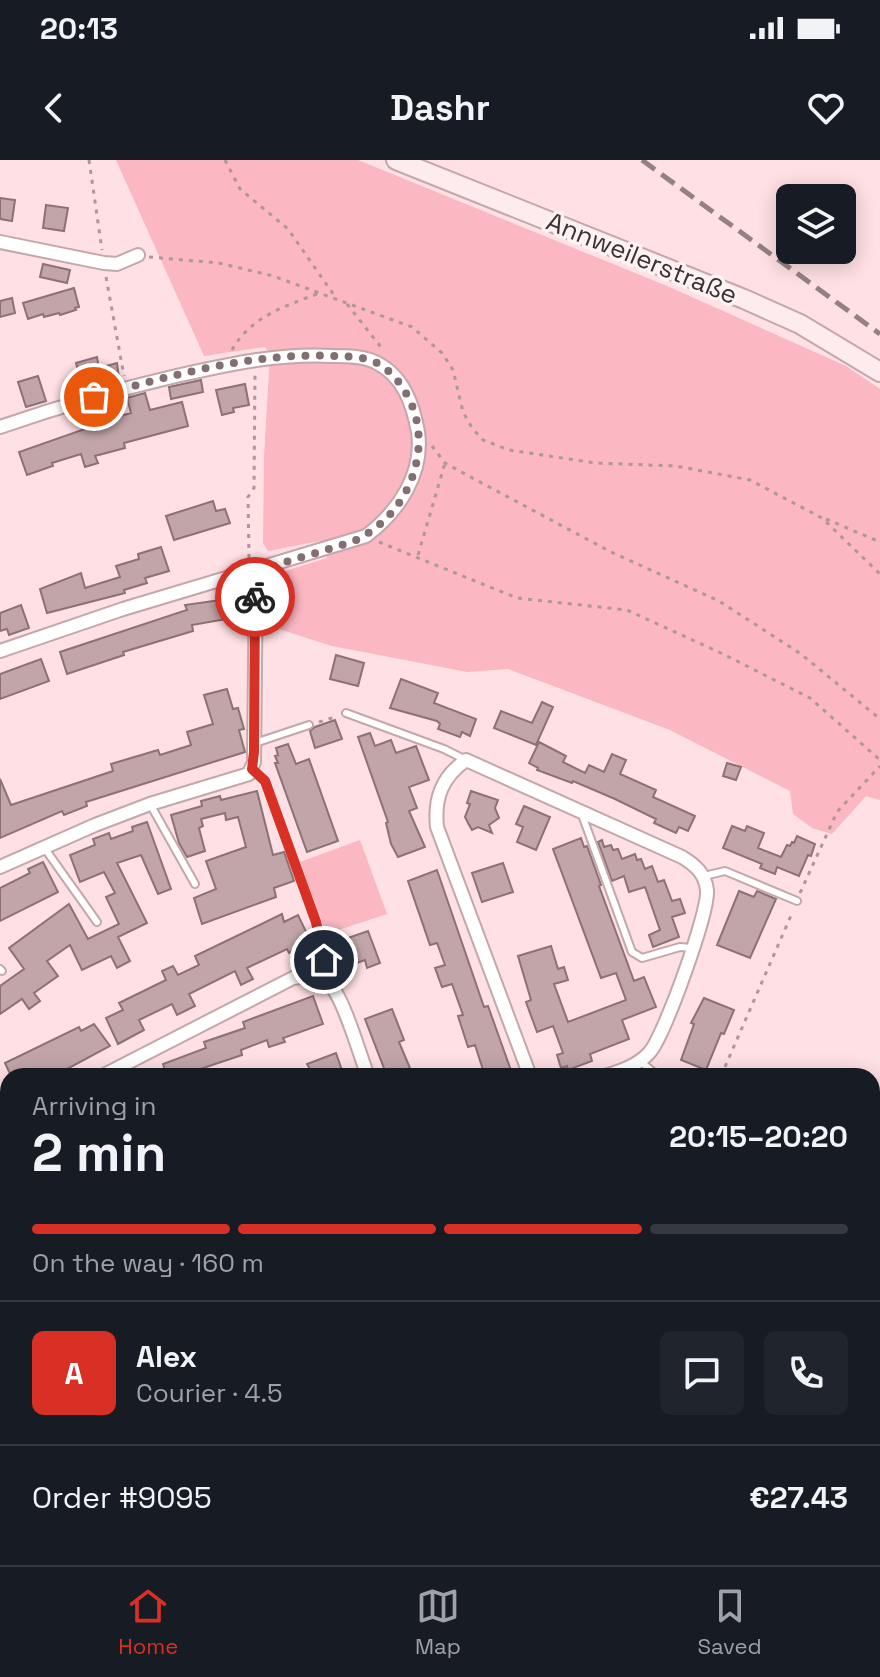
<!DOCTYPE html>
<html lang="en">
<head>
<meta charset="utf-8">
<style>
	body { margin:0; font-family:"Space Grotesk",sans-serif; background:#20242c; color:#f1f3f6; height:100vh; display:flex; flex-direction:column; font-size:30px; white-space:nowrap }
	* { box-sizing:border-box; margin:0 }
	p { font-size:26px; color:#9ea1a6 }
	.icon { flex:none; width:44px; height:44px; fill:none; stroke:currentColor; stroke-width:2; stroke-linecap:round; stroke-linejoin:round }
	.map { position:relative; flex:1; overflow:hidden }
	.drawer { position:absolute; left:0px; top:908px; width:880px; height:498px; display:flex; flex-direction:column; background:#171b24; border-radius:24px 24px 0 0; box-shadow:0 4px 20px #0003 }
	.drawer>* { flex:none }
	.controls { position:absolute; left:776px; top:24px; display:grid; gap:16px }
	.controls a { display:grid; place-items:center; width:80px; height:80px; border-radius:12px; background:#171b24; box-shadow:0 4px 20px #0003; font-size:40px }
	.pin { position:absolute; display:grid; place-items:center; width:68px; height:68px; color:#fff; margin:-34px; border:4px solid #fff; border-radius:50%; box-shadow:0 2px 8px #0007 }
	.courier { position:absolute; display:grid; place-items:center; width:80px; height:80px; margin:-40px; border:6px solid #d93025; border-radius:50%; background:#fff; color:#222; box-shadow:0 2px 10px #0007 }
	.summary em { font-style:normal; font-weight:700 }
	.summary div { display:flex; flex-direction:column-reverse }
	.summary { display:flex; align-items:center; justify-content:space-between; height:136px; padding:0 32px }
	h1 { font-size:52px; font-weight:700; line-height:60px }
	.bar { display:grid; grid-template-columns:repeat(4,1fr); gap:12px 8px; align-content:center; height:96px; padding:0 32px }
	.bar i { height:10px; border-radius:6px; background:#363941 }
	.bar .current { background:#d93025 }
	.bar p { grid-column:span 4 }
	.line { display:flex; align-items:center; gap:20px; padding:0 32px; border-top:2px solid #363941 }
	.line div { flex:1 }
	.round { display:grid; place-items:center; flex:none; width:84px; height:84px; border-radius:12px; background:#20242c }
	.status { display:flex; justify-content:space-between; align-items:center; height:56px; padding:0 40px; background:#171b24; direction:ltr }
	.status svg { height:22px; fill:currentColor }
	header { display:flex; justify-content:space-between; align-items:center; height:104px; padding:0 32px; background:#171b24; font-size:36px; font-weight:700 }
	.dock { display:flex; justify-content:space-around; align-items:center; height:112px; border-top:2px solid #363941; background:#171b24; font-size:22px; color:#9ea1a6 }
	.dock a { display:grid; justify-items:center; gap:4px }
	.dock .current { color:#d93025 }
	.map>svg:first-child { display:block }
	.green { fill:#fbb7c2 }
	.building { fill:#c2a5a9; stroke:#8c7175; stroke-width:2 }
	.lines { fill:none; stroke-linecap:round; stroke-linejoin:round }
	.lane-casing { stroke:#c4a7ab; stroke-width:10 }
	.street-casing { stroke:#c4a7ab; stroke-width:16 }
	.secondary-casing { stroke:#c4a7ab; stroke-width:22 }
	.path { stroke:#ae979a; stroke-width:3; stroke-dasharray:4 6; stroke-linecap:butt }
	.lane { stroke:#fff; stroke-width:6 }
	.street { stroke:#fff; stroke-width:12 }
	.secondary { stroke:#feebee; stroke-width:18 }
	.rail { stroke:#958183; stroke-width:5; stroke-dasharray:16 8; stroke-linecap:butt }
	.done { stroke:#816f71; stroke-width:8; stroke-dasharray:0 14.4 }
	.route { stroke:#d93025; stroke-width:10 }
	.labels { text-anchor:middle; stroke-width:7; stroke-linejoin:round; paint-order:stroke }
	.street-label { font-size:26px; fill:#3d3233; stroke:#fff2f4 }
</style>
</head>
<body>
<div class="status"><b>20:13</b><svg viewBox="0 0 49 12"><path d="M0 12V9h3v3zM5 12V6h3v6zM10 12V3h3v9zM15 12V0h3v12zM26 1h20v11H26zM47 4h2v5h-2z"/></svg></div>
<header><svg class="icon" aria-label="back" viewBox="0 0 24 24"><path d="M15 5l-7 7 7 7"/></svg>Dashr<svg class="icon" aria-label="heart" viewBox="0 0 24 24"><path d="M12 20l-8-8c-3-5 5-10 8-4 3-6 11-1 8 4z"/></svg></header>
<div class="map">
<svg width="880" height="1405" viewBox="0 0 880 1405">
	<rect width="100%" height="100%" fill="#ffe0e4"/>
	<path class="green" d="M116,0H358L667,126L846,206L880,229V640L866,636L832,674L812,668L793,654L790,631L670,570L508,509L467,512L431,505L332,486L279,469L266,462L263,425L272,415L327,398L323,384L320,381L268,391L263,383L264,297L270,194L265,187L204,196Z
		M360,680L387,754L326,774L300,702Z"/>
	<path class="building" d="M0,38L15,40L12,61L0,59Z
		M46,45L68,48L64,71L43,68Z
		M43,104L70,110L67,123L40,117Z
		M74,128L79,147L75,148L76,150L60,155L59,153L44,157L43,154L28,159L23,143Z
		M12,138L15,153L0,157V141Z
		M97,197L99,208L117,203L119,218L83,229L76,203Z
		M38,216L46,241L26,247L18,222Z
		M201,220L203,232L171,239L169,227Z
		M245,224L249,245L233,248L234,252L222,255L216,230Z
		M145,233L150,250L182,242L188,266L124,283L125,288L95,296L98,303L85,307L81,294L52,303L53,306L27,315L19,292L85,269L84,266L131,253L127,238Z
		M213,341L216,351L225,349L230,363L174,380L166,356Z
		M161,387L169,411L145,418L147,423L124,430L125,433L47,453L40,429L81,413L85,428L120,417L116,406L139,399L138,394Z
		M235,438L238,457L192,465L193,471L123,492L124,495L67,514L60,492L187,450L185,445Z
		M21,445L29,468L9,475L7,469L0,471V453Z
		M336,495L364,503L358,526L330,519Z
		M41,499L49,521L0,539V514Z
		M401,519L438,533L434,543L476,559L470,576L462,572L460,577L438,569L440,564L437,561L390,548Z
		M227,529L233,549L238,548L244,569L239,570L245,592L86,642L87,646L64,655L62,651L0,678V619L11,645L113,611L111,604L158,590L160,595L191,585L187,572L213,564L204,535Z
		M542,542L553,547L536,585L494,568L501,551L532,563Z
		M335,560L342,579L315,588L310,571L315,567Z
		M370,573L375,586L391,580L396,593L416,586L429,620L409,627L417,648L409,651L425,687L398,697L391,684L386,663L388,662L358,577Z
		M539,582L566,596L563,602L585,613L589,605L604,612L612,594L626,600L620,614L656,630L653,637L695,656L688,671L679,667L676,673L654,663L656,659L615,639L573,621L572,623L537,610L538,608L529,603Z
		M288,584L296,604L309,599L338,681L307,692L275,603H278L275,596L278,595L276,588Z
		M727,603L741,607L736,620L723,616Z
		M257,631L273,695L284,692L294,721L274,728L276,737L202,764L194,738L216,729L206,701L246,687L238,657L226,660L225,653L201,659L203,666L199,668L205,691L187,697L179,683L171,655L202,646L201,641L220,636L221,640Z
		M471,631L498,640L495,648L499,658L489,665L492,673L478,667L472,670L468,663L465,657L470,644L467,643Z
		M524,646L550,657L536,690L517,682L523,667L516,664Z
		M147,662L171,729L158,734L141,695L117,703L147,763L118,777L130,801L117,808L111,796L82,810L70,785L47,801L58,816L34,833L40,841L29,849L22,839L0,854V826L24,809L9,788L69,744L88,779L119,764L106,737L115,733L104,712L80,722L70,695L95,685L93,679L109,673L111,679L133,671L132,667Z
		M732,666L745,671L747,666L764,673L758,688L781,697L787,685L790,686L792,682L794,683L797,676L815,684L811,696L808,695L799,716L777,707L775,714L760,708L762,704L723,688Z
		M581,678L584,687L587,686L601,725L599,726L634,821L644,817L656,847L622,860L629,879L590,894L592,901L568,910L567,906L561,908L557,895L563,893L553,866L537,872L526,842L531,840L518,796L551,786L558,809L564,807L568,820L554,824L568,862L626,840L616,813L601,818L553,689Z
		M602,680L604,687L611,685L613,690L618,689L622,699L635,694L637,700L641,699L645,709L652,706L658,722L664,720L672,741L680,739L685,753L672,757L679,777L653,787L649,775L660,770L645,727L629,732L624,716L612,721L598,682Z
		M43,702L58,732L0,761V728L30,713L28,709Z
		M503,703L513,732L482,742L472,713Z
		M437,710L484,847L488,846L513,916H485L475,885L468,887L458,856L463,855L452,824L442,827L435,808L445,805L437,783L430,785L408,721Z
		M739,731L754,737L757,731L776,739L750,798L717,785Z
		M282,754L284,762L298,755L311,782L289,793L287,789L247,808L253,819L241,825L235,811L189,834L195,846L177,855L172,844L139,860L144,870L118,884L106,858L123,850L119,843L166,820L162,811L173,806L178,815L199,805L195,796Z
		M368,771L380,803L367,808L365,800L348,806L339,781Z
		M313,836L323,864L283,878L285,882L269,887L267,880L241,890L242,895L200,909L203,916H167L163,904L206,888L204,882L245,868L243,862Z
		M704,838L734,850L724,874L721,873L706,910L681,900L694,864L691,863Z
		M392,849L404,880L399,882L412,913L404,916H387L365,859Z
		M94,864L110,886L54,916H11L5,903L79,867L81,871Z
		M336,893L344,916H314L307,904Z"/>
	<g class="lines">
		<g class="lane-casing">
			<path id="lane" d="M346,553L444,589L466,600
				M255,583L309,565
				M252,609L265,621L316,762L324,800L321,818
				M150,644L195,724
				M581,652L632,792L642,798L680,787L692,788
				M43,686L97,762
				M704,716L725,711L797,741
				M0,809L2,811
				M640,901L658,916"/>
		</g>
		<g class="street-casing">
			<path id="street" d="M0,82L104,103L117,104L138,95
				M0,267C58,247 116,230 176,216C230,204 278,193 333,196C346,196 363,196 375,202C403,215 413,244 418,272C424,314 398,352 366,376L123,449L0,491
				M0,707L95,665L150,644L249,614L254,602L256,411
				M102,916L293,818C305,816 319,815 329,824C343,835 360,896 368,916
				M530,916L437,667C434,638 442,617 466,600L682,697C695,705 705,713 707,730C709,752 664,877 649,893C637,906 621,911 605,916
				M0,1171L8,1145
				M597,1398L599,1405
				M394,1405L398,1398"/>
		</g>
		<g class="secondary-casing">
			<path id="secondary" d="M396,0L744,139L800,164L880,212
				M0,988L8,990
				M872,1348L880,1352"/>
		</g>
		<path class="path" d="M89,0L102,90
			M225,0L240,29L288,69L336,138
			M149,97L219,103L273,116L412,167L442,193L453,210L463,252L472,268L483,280L509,290L529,293L595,303L676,306L750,320L822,358L880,414
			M106,117L124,216
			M347,144L384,191
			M232,190C250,157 287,145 320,133
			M432,286L445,303L465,314L611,392L719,441L801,494L880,559
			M826,359L880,382
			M379,382L517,438L627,450L723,494L810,538L880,600
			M418,395L445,303
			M249,398L248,337L254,328L255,212
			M319,562L335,557
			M800,733L837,652L880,606
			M721,916L793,751
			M0,963L8,959
			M106,1398L107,1405"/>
		<use href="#lane" class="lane"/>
		<use href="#street" class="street"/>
		<use href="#secondary" class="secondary"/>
		<path class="rail" d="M642,0L880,174"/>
	</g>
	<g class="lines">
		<path class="done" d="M94,237C172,215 254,192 335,196C348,196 365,197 377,203C391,211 402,224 409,239C418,256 421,279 417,299C411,335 386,367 352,382L256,411L255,437"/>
		<path class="route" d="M255,437L254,592L252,609L265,621L316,762L324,800"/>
	</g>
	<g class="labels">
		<g class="street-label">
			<text transform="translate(642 98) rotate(22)" y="9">Annweilerstraße</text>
		</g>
	</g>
</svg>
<div class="controls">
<a><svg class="icon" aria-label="layers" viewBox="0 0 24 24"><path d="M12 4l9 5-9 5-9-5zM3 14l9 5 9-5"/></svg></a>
</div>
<div class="pin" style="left:94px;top:237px;background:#ea580c"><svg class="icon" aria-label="bag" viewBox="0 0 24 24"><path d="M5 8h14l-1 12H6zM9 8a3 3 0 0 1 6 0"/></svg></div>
<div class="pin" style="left:324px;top:800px;background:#1f2937"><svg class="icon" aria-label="home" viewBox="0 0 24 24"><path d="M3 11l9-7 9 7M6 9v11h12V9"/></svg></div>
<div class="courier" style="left:255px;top:437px"><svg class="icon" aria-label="bike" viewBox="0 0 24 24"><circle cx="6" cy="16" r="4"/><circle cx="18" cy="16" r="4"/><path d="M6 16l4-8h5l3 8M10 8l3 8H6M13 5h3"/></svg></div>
<section class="drawer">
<div class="summary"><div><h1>2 min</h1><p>Arriving in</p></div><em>20:15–20:20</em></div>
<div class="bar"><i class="current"></i><i class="current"></i><i class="current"></i><i></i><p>On the way · 160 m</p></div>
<div class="line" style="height:144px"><b class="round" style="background:#d93025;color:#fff">A</b><div><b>Alex</b><p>Courier · 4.5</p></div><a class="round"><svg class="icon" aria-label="chat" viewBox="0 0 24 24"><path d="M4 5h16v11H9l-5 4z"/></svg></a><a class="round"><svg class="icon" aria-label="phone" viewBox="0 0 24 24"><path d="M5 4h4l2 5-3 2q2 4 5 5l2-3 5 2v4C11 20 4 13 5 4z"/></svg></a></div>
<div class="line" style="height:104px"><div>Order #9095</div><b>€27.43</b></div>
</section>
</div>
<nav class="dock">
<a class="current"><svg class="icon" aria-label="home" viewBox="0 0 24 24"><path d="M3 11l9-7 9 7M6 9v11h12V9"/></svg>Home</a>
<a><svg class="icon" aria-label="map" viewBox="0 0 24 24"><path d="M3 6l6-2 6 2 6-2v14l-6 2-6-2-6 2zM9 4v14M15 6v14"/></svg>Map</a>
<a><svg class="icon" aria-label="saved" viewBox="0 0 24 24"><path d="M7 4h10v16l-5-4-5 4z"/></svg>Saved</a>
</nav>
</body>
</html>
